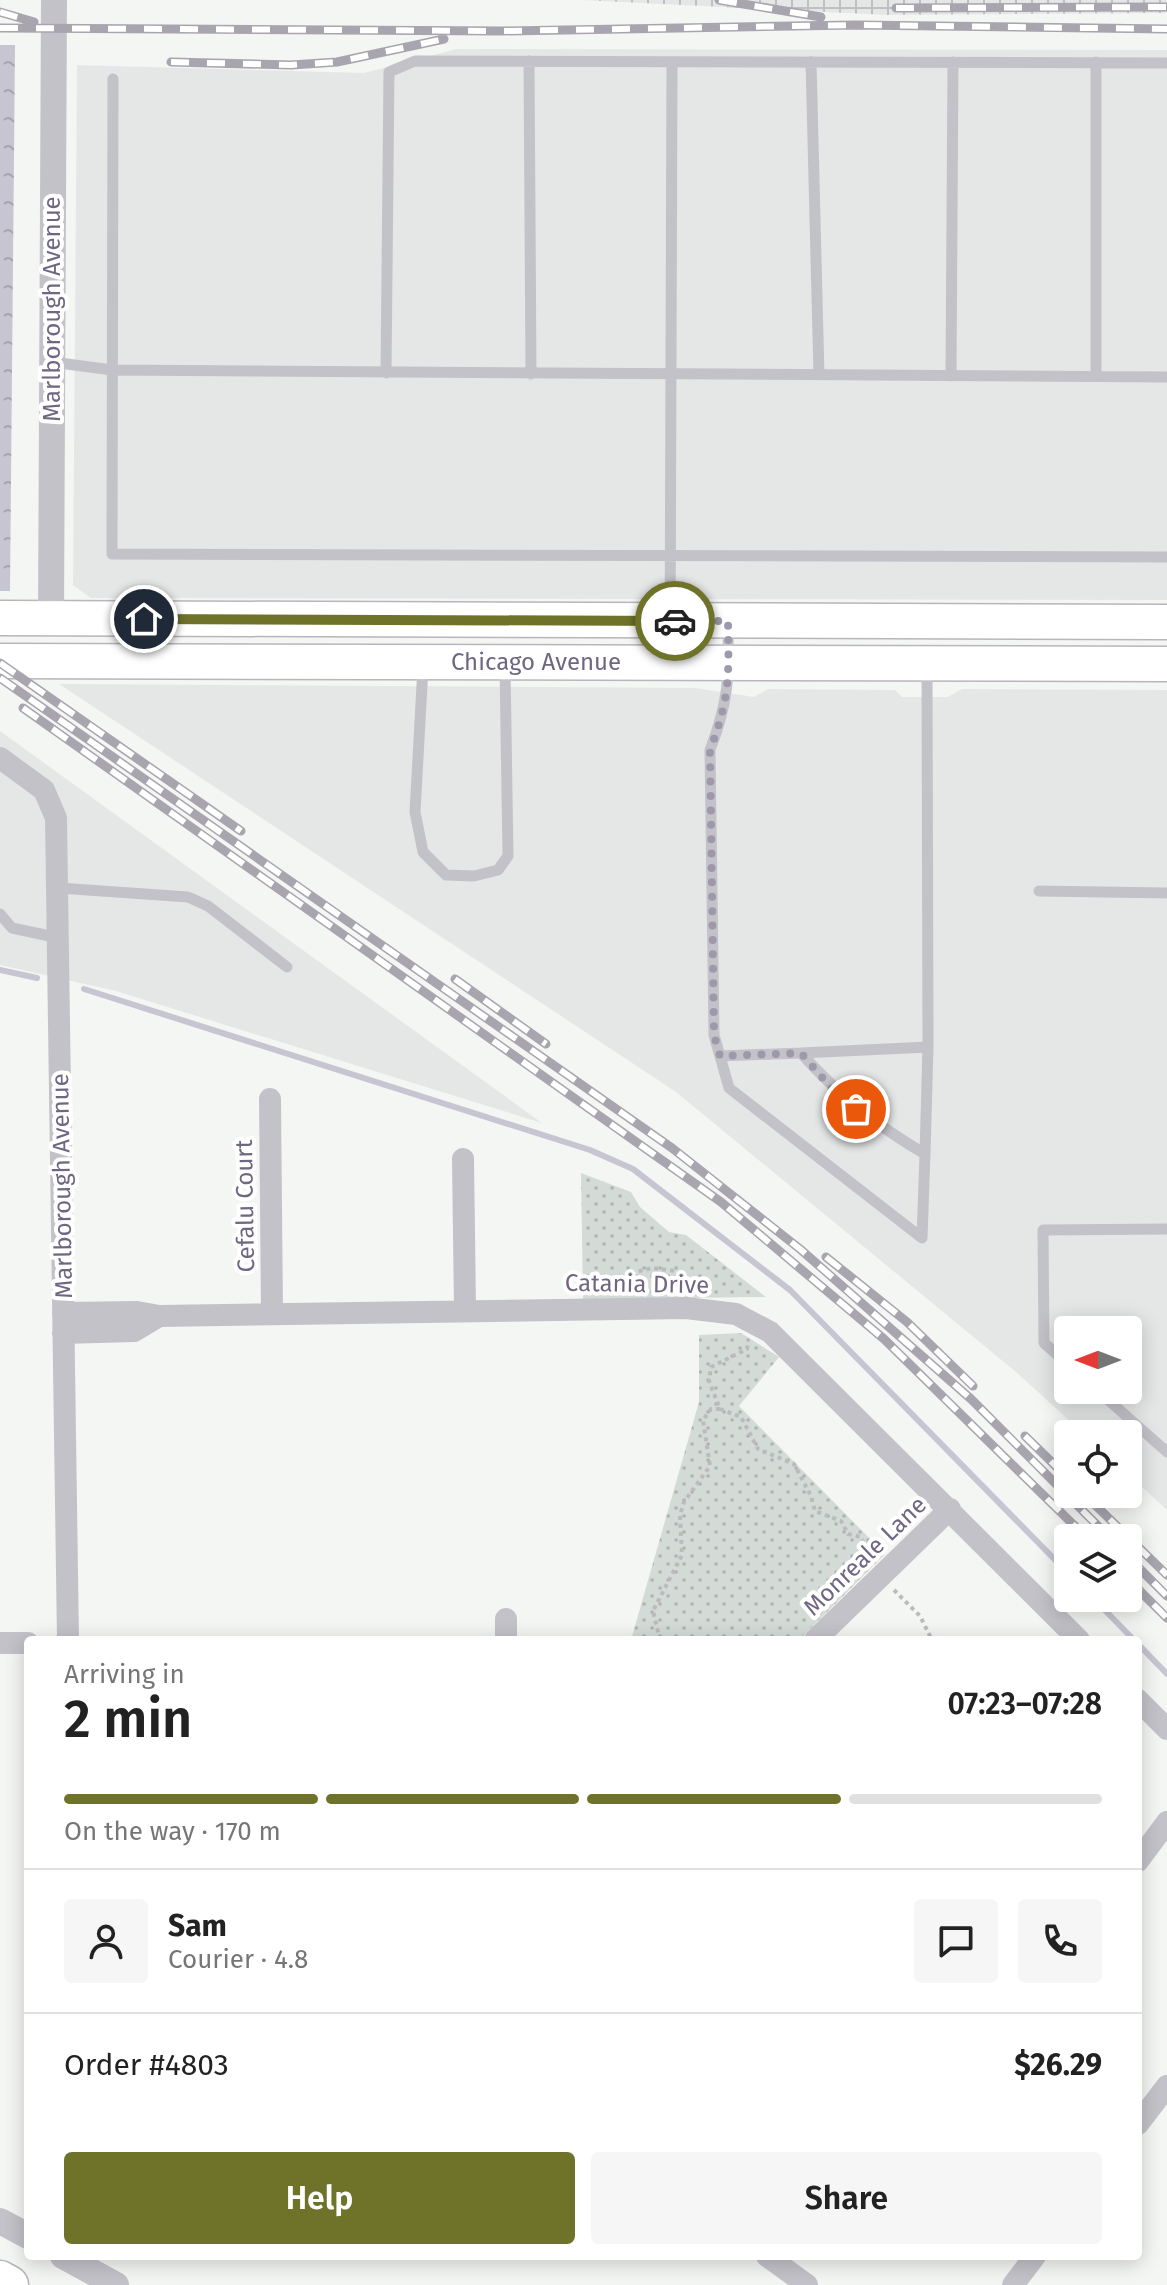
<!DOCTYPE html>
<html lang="en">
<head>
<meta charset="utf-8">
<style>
	body { margin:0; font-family:"Fira Sans",sans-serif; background:#f6f6f6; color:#222; height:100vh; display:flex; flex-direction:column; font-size:30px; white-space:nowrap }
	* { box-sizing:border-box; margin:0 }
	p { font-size:26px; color:#767676 }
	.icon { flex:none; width:44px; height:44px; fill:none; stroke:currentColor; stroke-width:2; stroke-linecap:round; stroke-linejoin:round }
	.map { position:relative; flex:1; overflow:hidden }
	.panel { position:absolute; left:24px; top:1636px; width:1118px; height:624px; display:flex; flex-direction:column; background:#fff; border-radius:8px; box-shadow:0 4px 20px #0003 }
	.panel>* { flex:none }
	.needle { width:52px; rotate:270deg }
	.buttons { position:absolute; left:1054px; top:1316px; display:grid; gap:16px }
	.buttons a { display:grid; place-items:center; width:88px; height:88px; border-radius:8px; background:#fff; box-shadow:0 4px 20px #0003; font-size:40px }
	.pin { position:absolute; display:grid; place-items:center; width:68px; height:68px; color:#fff; margin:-34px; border:4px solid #fff; border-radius:50%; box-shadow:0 2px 8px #0007 }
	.courier { position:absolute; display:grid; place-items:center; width:80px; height:80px; margin:-40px; border:6px solid #6f732a; border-radius:50%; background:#fff; color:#222; box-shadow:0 2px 10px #0007 }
	.headline em { font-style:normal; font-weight:600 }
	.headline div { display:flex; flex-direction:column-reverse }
	.headline { display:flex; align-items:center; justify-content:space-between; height:136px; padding:0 40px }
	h1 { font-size:52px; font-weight:600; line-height:60px }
	.bar { display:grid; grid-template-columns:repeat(4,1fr); gap:12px 8px; align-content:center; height:96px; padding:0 40px }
	.bar i { height:10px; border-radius:6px; background:#e0e0e0 }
	.bar .on { background:#6f732a }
	.bar p { grid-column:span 4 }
	.line { display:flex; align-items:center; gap:20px; padding:0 40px; border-top:2px solid #e0e0e0 }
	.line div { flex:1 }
	.round { display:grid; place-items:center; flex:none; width:84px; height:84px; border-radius:8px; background:#f6f6f6 }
	.cta { display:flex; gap:16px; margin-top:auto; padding:16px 40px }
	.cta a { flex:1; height:92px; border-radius:8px; background:#6f732a; color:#fff; font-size:32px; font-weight:600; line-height:92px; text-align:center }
	.cta a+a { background:#f6f6f6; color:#222 }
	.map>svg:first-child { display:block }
	.built { fill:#e5e7e7; fill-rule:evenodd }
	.industrial { fill:url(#industrial-grid) }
	.grass { fill:url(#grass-dots) }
	.water { fill:url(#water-ripples) }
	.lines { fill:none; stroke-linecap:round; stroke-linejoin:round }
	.stream { stroke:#c7c5d1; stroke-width:6 }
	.primary-casing { stroke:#b8b5bc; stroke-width:37 }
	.motorway-casing { stroke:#b7b5bb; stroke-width:41 }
	.path { stroke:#bbbabf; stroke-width:4; stroke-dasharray:4 4; stroke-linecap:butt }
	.service { stroke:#c4c2c9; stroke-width:11 }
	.minor { stroke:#c4c2c9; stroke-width:22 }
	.tertiary { stroke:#c4c2c9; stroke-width:26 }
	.primary { stroke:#fff; stroke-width:34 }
	.motorway { stroke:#fff; stroke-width:38 }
	.rail-casing { stroke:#a8a5af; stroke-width:9 }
	.rail { stroke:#fff; stroke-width:6; stroke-dasharray:18; stroke-linecap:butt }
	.done { stroke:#9e99aa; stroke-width:8; stroke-dasharray:0 14.4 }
	.route { stroke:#6f732a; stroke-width:10 }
	.labels { text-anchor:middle; stroke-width:8; stroke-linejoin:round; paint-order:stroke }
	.street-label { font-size:24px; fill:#6f6782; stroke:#fff }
</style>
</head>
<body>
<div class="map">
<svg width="1167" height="2285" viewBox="0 0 1167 2285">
	<defs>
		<pattern id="industrial-grid" width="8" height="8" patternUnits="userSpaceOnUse" patternTransform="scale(2)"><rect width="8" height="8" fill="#e5e7e7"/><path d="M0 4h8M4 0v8" fill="none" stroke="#bebfc1"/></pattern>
		<pattern id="grass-dots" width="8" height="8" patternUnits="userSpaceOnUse" patternTransform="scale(2)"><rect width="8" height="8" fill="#d3dbd7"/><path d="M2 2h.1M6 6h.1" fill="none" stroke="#afb5b4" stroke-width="1.8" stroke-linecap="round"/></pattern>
		<pattern id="water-ripples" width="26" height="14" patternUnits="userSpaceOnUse" patternTransform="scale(2)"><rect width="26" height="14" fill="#c7c5d1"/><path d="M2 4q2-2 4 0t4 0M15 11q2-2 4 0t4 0" fill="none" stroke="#a6a4af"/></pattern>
	</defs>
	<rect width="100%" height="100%" fill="#f4f6f3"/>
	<path class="built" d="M457,49L1167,50V600L91,598L73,585L77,65L364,73Z
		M59,684L695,688L754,697L768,689L895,690L902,697H948L962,689L1167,690V1510L1128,1474V1434H1084L1016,1372L676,1092ZM1068,1330H1128V1390H1068Z
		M0,731L542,1123L116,991L0,965Z"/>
	<path class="industrial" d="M582,0H1167V13L887,15Z"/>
	<path class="grass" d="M581,1173L631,1192L640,1207L669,1232L686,1235L766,1297L583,1299Z
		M741,1333L779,1357L739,1406L885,1554L799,1640H631L699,1402V1335Z"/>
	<path class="water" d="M0,45H15L10,591H0Z"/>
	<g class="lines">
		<path class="stream" d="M0,970L37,978
			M84,989L590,1150L633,1169L790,1290L1068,1573
			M1093,1598L1134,1640
			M1138,1644L1167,1674"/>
		<g class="primary-casing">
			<path id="primary" d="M0,618L1167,622
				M0,661L1167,664"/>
		</g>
		<g class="motorway-casing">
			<path id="motorway" d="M0,2280L9,2285"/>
		</g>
		<path class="path" d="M622,1287L632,1273L652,1268L675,1271L683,1288
			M720,1409L741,1417L758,1449L794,1464L811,1496L815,1511L841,1521L848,1534L861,1537L867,1553L864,1563
			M894,1590L920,1616L932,1640
			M660,1640L653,1611L682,1555L680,1515L684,1502L710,1466L703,1420L711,1409H720L709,1381L711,1367L747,1349L748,1344"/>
		<path class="service" d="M529,61L531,374
			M811,62L819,375
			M1096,62V376
			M113,79L112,554L1167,557
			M52,362L112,370L1167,377
			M386,373L389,72L415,61L1167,63
			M951,376L953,62
			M670,658L672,62
			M423,667L415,812L423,852L446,875L474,876L498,870L508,856L505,666
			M59,888L188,897L208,906L287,967
			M1039,891L1167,893
			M0,914L12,928L59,938
			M801,1053L928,1047
			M720,1056L801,1053C838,1095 877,1126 925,1154L922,1238L729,1088L714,1035L710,750C729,701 729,677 728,625
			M925,1154L928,1047L927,668
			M1068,1364L1044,1343L1043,1230L1167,1229
			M1097,1390L1167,1452"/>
		<path class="minor" d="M0,758L44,790L56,818L68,1640
			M270,1099L272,1313
			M463,1159L465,1310
			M63,1313L137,1312L159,1316L686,1308L736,1314L770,1332L1079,1640
			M63,1333L134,1331L159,1316
			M506,1619V1640
			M815,1640L950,1509
			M0,1643H28
			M1138,1700L1167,1729
			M1138,1861L1167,1822
			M1138,2124L1167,2086
			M767,2256L807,2285
			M1013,2285L1035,2256"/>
		<path class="tertiary" d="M51,619L54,0
			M0,2221L28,2236
			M63,2256L116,2285"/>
		<use href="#primary" class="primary"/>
		<use href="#motorway" class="motorway"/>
		<g class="rail-casing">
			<path id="rail" d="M719,0L821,17
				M896,8L1167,7
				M0,12L34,22
				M0,28L502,31L856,25L1167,29
				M171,62L291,65L337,62L444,39
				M0,663L241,831
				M0,678L672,1148L800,1249L971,1399L1110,1538
				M23,708L721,1202L884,1339L1087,1538
				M455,979L546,1044
				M826,1257L907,1322L973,1386
				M1025,1436L1068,1478
				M1084,1494L1167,1575
				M1128,1557L1167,1596
				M1128,1579L1167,1618"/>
		</g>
		<use href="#rail" class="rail"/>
	</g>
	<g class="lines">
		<path class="done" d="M675,621H728C729,676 730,697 710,750L714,1035L720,1056L801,1053L833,1090L856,1109"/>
		<path class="route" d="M144,619L675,621"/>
	</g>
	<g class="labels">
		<g class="street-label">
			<text transform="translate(52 309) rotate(-90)" y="8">Marlborough Avenue</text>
			<text x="536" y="670">Chicago Avenue</text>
			<text transform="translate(62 1186) rotate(-91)" y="8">Marlborough Avenue</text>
			<text transform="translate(245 1206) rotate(-91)" y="8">Cefalu Court</text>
			<text transform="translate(637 1284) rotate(1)" y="8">Catania Drive</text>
			<text transform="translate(865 1556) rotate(-44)" y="8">Monreale Lane</text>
		</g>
	</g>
</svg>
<div class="buttons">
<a><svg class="needle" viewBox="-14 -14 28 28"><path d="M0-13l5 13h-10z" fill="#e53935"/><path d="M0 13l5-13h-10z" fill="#767676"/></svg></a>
<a><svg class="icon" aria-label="locate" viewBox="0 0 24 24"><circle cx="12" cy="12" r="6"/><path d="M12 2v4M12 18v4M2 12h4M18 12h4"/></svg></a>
<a><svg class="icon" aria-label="layers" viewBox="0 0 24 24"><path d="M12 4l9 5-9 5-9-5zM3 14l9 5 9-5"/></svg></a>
</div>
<div class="pin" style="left:856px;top:1109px;background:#ea580c"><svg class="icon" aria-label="bag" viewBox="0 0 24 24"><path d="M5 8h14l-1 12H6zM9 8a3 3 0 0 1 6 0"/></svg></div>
<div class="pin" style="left:144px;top:619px;background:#1f2937"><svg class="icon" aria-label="home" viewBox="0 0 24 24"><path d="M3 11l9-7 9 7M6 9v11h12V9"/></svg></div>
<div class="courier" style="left:675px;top:621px"><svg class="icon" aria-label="car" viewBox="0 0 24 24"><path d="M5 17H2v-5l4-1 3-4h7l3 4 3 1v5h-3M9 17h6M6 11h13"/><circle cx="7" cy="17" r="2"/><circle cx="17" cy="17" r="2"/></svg></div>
<section class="panel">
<div class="headline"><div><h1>2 min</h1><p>Arriving in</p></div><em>07:23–07:28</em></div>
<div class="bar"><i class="on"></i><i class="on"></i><i class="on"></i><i></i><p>On the way · 170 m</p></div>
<div class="line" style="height:144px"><a class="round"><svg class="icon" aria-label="person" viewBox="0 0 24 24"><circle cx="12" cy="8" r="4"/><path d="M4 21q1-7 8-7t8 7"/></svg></a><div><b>Sam</b><p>Courier · 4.8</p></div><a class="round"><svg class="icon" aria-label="chat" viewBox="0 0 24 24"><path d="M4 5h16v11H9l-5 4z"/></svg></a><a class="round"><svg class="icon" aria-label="phone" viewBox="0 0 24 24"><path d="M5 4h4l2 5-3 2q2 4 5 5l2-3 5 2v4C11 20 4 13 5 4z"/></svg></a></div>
<div class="line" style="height:104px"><div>Order #4803</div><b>$26.29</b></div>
<div class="cta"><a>Help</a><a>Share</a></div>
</section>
</div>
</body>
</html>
